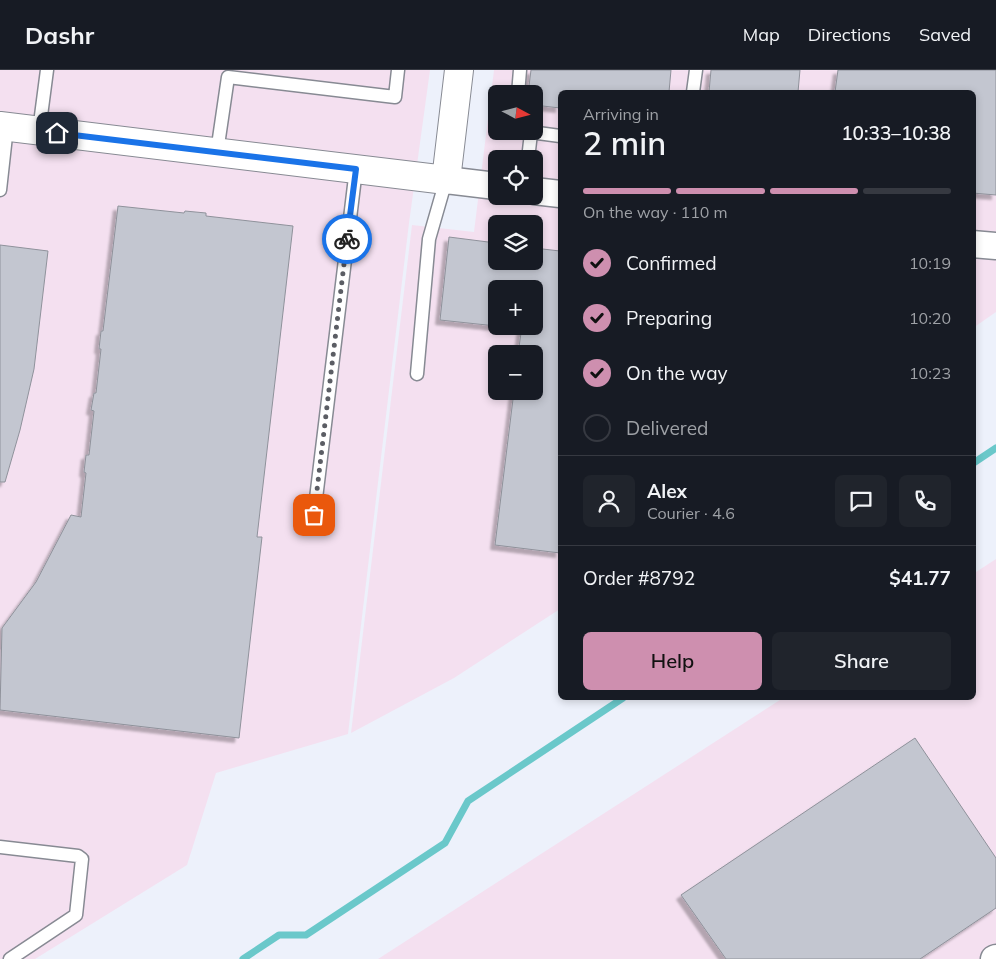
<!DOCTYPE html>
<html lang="en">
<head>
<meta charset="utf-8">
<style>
	body { margin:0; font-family:Mulish,sans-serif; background:#20242c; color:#f1f3f6; height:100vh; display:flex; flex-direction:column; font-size:19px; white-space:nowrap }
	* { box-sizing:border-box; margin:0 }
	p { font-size:16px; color:#9ea1a6 }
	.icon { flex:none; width:28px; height:28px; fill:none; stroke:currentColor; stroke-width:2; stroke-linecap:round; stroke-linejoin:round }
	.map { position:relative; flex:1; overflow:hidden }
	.sheet { position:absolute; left:558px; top:20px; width:418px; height:610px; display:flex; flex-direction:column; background:#171b24; border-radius:8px; box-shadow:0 2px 8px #0003 }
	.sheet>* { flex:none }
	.needle { width:32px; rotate:97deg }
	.fabs { position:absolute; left:488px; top:15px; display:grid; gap:10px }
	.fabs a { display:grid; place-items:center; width:55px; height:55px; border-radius:8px; background:#171b24; box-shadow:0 2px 8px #0003; font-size:25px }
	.pin { position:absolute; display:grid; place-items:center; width:42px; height:42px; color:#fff; margin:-21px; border-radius:10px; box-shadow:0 2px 8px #0006 }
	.courier { position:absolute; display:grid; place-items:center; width:50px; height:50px; margin:-25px; border:4px solid #1a73e8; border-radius:50%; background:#fff; color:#222; box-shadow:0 1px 6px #0007 }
	.overview em { font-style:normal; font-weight:600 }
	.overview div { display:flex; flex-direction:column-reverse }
	.overview { display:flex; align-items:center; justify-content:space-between; height:85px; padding:0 25px }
	h1 { font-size:32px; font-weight:600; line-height:38px }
	.bar { display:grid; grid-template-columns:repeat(4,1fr); gap:8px 5px; align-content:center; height:60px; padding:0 25px }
	.bar i { height:6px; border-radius:4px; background:#363941 }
	.bar .current { background:#ce8faf }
	.bar p { grid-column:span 4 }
	.line { display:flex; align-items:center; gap:12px; padding:0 25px; border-top:1px solid #363941 }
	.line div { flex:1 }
	.round { display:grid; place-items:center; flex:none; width:52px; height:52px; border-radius:8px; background:#20242c }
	ol { padding:0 25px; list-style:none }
	li { display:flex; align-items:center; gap:15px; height:55px }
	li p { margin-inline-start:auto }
	li .icon { padding:5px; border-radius:50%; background:#ce8faf; color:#111; stroke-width:4 }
	li:last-child { color:#9ea1a6 }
	li i { width:28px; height:28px; border:2px solid #363941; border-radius:50% }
	.cta { display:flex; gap:10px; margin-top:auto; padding:10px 25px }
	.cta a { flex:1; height:58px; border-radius:8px; background:#ce8faf; color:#111; font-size:20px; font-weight:600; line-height:58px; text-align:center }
	.cta a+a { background:#20242c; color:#f1f3f6 }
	header { display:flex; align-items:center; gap:30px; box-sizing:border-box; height:70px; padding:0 25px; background:#171b24; border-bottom:1px solid #363941 }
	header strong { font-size:24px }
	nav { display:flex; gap:28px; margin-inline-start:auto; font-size:18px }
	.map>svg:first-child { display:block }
	.industrial { fill:#f4e0f0; fill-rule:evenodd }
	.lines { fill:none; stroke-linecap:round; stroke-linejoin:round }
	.stream { stroke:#6ac8ca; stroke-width:7 }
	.building { fill:#c3c6d0; stroke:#8f929b; filter:url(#shadow) }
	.service-casing { stroke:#878a93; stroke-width:15 }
	.minor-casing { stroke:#878a93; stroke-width:29 }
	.tertiary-casing { stroke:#878a93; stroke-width:30 }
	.service { stroke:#fff; stroke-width:12 }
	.minor { stroke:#fff; stroke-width:26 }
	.tertiary { stroke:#fff; stroke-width:28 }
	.done { stroke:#5b5d64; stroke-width:5; stroke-dasharray:0 9 }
	.route { stroke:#1a73e8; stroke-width:6 }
</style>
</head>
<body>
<header>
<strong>Dashr</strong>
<nav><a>Map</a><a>Directions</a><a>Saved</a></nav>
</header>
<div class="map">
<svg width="996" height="889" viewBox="0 0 996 889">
	<defs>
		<filter id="shadow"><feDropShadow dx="-4.5" dy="4.5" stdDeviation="1" flood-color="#0004"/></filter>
	</defs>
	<rect width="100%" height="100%" fill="#edf1fb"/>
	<path class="industrial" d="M0,0H430L409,153L348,664L216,703L187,795L35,889H0Z
		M494,0H996V242L973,258L972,22H560V539L454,608L351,663L412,155L474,162ZM496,24H534V61H496ZM496,89H534V126H496ZM496,154H534V191H496ZM496,219H534V256H496ZM496,284H534V321H496Z
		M996,489V889H378L783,628H972L973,504Z"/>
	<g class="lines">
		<path class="stream" d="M972,394L996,378
			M243,889L279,865H306L445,773L468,731L623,628"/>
	</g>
	<path class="building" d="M531,0H671L669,22H560V38L534,35V24H528Z
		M711,0H800L798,22H709Z
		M838,0H996V125L972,123V22H835Z
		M118,136L184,143L185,141L206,143V146L293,156L257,467H262L239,668L0,640L2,558L36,512L71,445L81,447L86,403L84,402L86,385H89L94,341L91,340L94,323H96L101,279H99L101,261H103Z
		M449,167L496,173V191H534V178L560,181V483L495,475L514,321H534V284H518L522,256H534V219H496V256L440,250Z
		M0,175L48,181L34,299L20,360L5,412H0Z
		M915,668L996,788V838L920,889H726L681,825Z"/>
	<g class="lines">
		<g class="service-casing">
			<path id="service" d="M693,22L696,0
				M518,24L520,0
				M39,61L47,0
				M523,61L560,66
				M217,82L228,7L395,27L398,0
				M528,89L531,63
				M0,120L7,57
				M417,304L429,169L446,110
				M314,445L356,99
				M0,777L78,786L82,789L76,845L10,889"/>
		</g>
		<g class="minor-casing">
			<path id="minor" d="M446,110L496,116
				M534,121L560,124
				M972,174L996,176
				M994,889L996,888"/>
		</g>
		<g class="tertiary-casing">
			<path id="tertiary" d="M0,56L446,110L459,0"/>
		</g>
		<use href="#service" class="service"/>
		<use href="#minor" class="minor"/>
		<use href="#tertiary" class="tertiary"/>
	</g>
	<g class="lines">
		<path class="done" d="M314,445L347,169"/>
		<path class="route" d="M57,63L356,99L347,169"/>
	</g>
</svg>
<div class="fabs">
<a><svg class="needle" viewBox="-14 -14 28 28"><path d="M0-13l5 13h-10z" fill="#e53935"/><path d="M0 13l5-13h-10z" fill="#9ea1a6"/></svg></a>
<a><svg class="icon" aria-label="locate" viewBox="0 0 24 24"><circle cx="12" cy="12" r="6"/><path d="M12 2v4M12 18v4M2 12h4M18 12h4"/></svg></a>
<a><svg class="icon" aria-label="layers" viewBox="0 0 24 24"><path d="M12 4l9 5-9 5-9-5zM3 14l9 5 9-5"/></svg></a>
<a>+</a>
<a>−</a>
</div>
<div class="pin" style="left:314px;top:445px;background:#ea580c"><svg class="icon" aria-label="bag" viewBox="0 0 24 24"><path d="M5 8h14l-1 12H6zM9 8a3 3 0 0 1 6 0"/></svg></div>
<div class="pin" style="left:57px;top:63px;background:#1f2937"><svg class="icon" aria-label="home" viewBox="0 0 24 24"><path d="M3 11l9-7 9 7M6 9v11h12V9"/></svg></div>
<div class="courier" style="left:347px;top:169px"><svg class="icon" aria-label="bike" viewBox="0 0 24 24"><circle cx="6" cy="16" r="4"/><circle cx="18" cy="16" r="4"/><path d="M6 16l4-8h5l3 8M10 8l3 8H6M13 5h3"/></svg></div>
<section class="sheet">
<div class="overview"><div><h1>2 min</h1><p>Arriving in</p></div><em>10:33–10:38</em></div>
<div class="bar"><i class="current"></i><i class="current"></i><i class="current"></i><i></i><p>On the way · 110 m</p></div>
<ol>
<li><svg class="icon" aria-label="check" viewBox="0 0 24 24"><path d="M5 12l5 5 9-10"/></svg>Confirmed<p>10:19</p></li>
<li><svg class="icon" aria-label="check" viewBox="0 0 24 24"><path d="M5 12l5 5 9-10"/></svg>Preparing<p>10:20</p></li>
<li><svg class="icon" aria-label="check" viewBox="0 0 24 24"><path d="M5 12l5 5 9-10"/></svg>On the way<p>10:23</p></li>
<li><i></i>Delivered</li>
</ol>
<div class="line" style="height:90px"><a class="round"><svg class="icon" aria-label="person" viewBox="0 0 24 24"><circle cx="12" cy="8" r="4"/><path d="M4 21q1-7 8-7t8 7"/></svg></a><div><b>Alex</b><p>Courier · 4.6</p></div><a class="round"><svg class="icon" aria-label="chat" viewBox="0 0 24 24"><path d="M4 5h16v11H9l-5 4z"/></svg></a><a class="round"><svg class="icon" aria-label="phone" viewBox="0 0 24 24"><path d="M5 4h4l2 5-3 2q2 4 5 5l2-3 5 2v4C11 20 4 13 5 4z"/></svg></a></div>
<div class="line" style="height:65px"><div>Order #8792</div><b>$41.77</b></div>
<div class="cta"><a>Help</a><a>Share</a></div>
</section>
</div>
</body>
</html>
